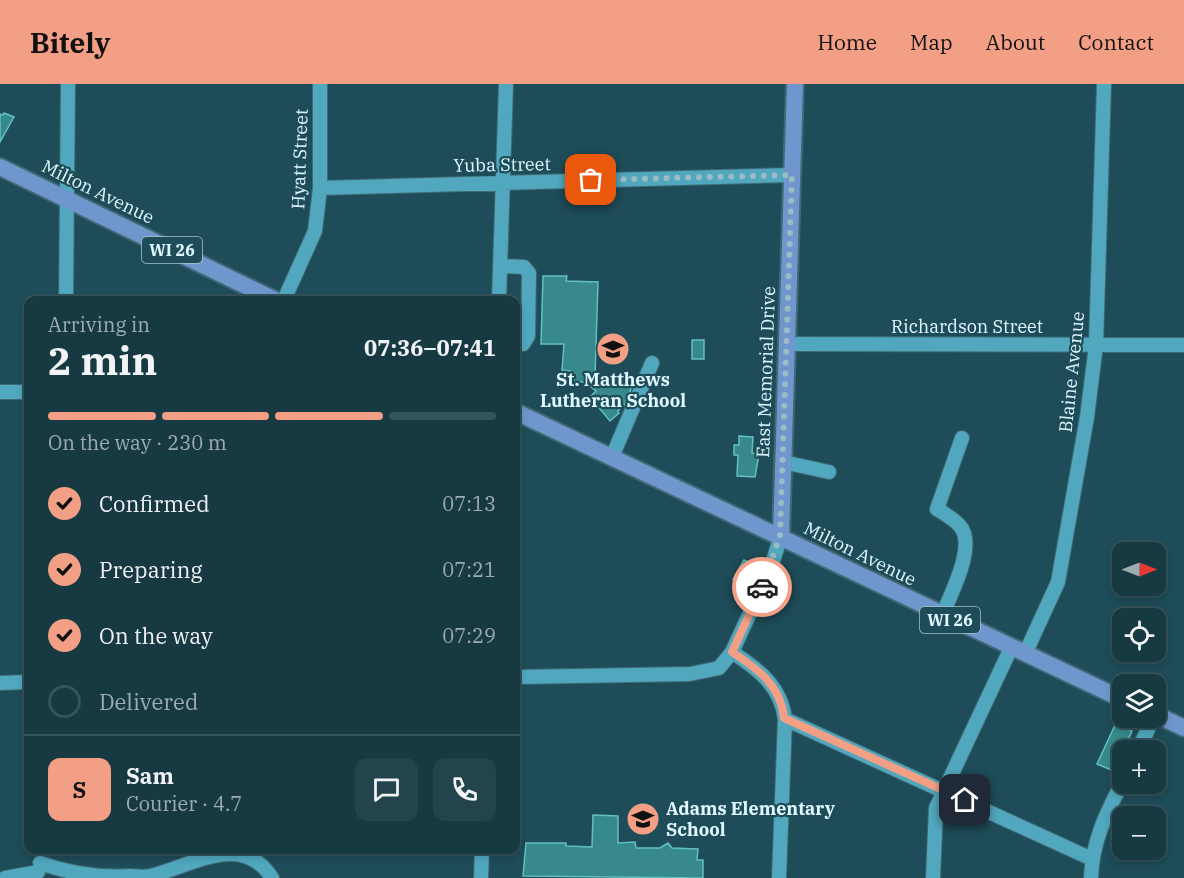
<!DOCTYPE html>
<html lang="en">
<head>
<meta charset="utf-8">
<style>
	body { margin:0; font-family:"IBM Plex Serif",serif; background:#23444d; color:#f1f3f6; height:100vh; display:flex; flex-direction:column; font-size:22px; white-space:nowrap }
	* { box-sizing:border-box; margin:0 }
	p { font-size:20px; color:#9eacb2 }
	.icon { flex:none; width:33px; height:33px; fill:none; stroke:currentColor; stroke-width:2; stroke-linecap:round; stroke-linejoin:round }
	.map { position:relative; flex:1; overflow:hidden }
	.sheet { position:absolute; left:24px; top:212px; width:496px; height:558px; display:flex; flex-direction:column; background:#163942; border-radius:12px; box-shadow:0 3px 9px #0003,0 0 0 2px #35535b }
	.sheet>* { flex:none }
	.needle { width:39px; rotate:90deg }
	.fabs { position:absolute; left:1112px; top:458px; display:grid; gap:12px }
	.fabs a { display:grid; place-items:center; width:54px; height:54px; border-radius:12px; background:#163942; box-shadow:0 3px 9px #0003,0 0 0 2px #35535b; font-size:30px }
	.pin { position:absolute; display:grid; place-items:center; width:51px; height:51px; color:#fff; margin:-26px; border-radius:12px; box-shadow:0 3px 9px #0006 }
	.courier { position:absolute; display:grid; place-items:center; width:60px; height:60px; margin:-30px; border:4px solid #f39f85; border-radius:50%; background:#fff; color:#222; box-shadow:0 2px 8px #0007 }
	.headline em { font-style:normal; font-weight:700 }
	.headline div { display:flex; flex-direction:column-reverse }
	.headline { display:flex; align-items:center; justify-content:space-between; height:102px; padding:0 24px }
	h1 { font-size:39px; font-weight:700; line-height:45px }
	.bar { display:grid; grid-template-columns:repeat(4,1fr); gap:9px 6px; align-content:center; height:72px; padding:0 24px }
	.bar i { height:8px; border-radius:4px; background:#35535b }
	.bar .active { background:#f39f85 }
	.bar p { grid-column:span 4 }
	.line { display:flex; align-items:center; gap:15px; padding:0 24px; border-top:2px solid #35535b }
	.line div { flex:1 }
	.round { display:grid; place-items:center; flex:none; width:63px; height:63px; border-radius:12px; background:#23444d }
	ol { padding:0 24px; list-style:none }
	li { display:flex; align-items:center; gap:18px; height:66px }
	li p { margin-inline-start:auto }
	li .icon { padding:6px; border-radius:50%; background:#f39f85; color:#111; stroke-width:4 }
	li:last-child { color:#9eacb2 }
	li i { width:33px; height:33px; border:3px solid #35535b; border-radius:50% }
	header { display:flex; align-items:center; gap:36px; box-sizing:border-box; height:84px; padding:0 30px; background:#f39f85; color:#111 }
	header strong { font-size:28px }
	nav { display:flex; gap:33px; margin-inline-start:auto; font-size:21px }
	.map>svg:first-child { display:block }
	.building { fill:#37898b; stroke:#61c0c2; stroke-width:1.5 }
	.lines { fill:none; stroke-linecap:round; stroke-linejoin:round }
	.minor-casing { stroke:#3f6973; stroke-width:16 }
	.major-casing { stroke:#3f6973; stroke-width:20 }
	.minor { stroke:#50a7be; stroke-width:14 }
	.major { stroke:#6f97cd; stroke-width:16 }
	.done { stroke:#9cbcc5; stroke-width:6; stroke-dasharray:0 10.8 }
	.route { stroke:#f39f85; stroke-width:8 }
	.labels { text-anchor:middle; stroke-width:4.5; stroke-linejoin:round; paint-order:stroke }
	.shield { fill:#1e4c58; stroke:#a6c4cd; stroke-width:1.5 }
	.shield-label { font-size:16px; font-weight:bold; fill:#e0f8ff }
	.street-label { font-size:18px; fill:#e0f8ff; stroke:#1e4c58 }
	.poi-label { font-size:18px; font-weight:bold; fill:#e0f8ff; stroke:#1e4c58 }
</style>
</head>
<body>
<header>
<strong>Bitely</strong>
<nav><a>Home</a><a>Map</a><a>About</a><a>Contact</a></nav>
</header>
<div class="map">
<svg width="1184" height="794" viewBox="0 0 1184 794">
	<rect width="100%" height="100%" fill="#1e4c58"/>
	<path class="building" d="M4,29L14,33L0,58V30L3,31Z
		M543,192H567L566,197L598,198L595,293H618L631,305L625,320L618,327L619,329L610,337L590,313L596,307L585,298H570V287L562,286L564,260H541Z
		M692,256H704V275H692Z
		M739,352L753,353L752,369L759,370L755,393L737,392L738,371H734V361H739Z
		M744,476L757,482L750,496L746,494L743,500L733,495Z
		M1116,639L1132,647L1114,687L1097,680Z
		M593,731L618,732V759L635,758L636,764H660L668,759L672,764L698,765L697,776H703V794L523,792L526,759H566V762L592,763Z"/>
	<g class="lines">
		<g class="minor-casing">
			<path id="minor" d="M320,104L792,91
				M500,182L524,183L529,189L528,252L523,260H516
				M66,216L68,0
				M284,216L315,147L320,104V0
				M499,216L506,0
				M786,260L1184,261
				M0,308H28
				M612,373L652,279
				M783,378L829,388
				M942,532C950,511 977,462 960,442C954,435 945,430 937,425L962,354
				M732,568C758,585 781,602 785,635L1092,775
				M1025,570L1058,498L1087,333L1096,261L1104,0
				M516,593L690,590L719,584L732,568L771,483L781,452
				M0,599L28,598
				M1138,666L1154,633
				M40,779C71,790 99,794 131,792C137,792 144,794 150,792C190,783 242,746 272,794
				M5,794L38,788
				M481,794L482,765
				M779,794L785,635
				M933,794L936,724L1011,564
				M1091,794C1092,758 1106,730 1122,699"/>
		</g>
		<g class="major-casing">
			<path id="major" d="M0,83L275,216
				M516,328L1122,615
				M781,452L795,0
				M1155,630L1184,644"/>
		</g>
		<use href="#minor" class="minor"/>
		<use href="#major" class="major"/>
	</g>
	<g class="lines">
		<path class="done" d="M591,96L792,91L780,452L762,503"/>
		<path class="route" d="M762,503L732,568C758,585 781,602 784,634L965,716"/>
	</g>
	<defs>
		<g id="school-disc" transform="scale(1.725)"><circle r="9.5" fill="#f39f85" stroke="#1e4c58"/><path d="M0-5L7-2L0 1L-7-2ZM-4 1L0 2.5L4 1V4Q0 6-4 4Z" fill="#111"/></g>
	</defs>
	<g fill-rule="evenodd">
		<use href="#school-disc" x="613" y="265"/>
		<use href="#school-disc" x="643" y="735"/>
	</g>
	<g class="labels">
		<g class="shield">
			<rect x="142" y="153" width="60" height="26" rx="4.5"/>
			<rect x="920" y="523" width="60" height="26" rx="4.5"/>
		</g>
		<g class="shield-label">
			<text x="172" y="172">WI 26</text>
			<text x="950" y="542">WI 26</text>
		</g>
		<g class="street-label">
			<text transform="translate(300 75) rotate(-88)" y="6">Hyatt Street</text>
			<text transform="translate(502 81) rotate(-1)" y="6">Yuba Street</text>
			<text transform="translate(98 108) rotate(26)" y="6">Milton Avenue</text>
			<text x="967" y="249">Richardson Street</text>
			<text transform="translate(766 288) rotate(-88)" y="6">East Memorial Drive</text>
			<text transform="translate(1072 288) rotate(-84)" y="6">Blaine Avenue</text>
			<text transform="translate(860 470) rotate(26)" y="6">Milton Avenue</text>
		</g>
		<g class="poi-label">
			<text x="613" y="302">St. Matthews<tspan x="613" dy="21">Lutheran School</tspan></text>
			<text x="666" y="731" text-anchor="start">Adams Elementary<tspan x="666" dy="21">School</tspan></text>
		</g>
	</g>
</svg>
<div class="fabs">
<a><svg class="needle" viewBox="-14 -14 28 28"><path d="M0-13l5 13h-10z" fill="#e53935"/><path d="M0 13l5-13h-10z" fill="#9eacb2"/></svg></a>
<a><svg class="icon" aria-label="locate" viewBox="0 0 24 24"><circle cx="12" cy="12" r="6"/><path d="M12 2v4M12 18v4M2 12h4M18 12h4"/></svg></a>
<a><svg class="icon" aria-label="layers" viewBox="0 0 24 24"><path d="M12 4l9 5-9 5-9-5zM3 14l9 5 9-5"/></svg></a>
<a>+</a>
<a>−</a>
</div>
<div class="pin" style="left:591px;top:96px;background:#ea580c"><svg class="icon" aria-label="bag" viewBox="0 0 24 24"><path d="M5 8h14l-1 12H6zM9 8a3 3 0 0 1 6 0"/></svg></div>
<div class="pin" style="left:965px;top:716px;background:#1f2937"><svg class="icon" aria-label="home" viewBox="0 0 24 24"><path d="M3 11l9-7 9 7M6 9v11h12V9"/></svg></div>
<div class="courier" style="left:762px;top:503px"><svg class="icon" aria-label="car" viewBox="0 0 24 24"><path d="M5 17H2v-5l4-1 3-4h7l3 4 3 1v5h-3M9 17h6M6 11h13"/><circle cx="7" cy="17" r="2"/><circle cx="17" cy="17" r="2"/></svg></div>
<section class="sheet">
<div class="headline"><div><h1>2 min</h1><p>Arriving in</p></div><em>07:36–07:41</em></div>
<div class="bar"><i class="active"></i><i class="active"></i><i class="active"></i><i></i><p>On the way · 230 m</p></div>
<ol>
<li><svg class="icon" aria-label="check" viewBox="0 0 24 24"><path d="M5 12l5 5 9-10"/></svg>Confirmed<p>07:13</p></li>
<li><svg class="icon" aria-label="check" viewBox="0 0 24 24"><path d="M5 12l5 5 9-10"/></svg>Preparing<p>07:21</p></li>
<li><svg class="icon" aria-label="check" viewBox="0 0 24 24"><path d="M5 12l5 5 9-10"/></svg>On the way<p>07:29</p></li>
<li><i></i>Delivered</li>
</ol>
<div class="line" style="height:108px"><b class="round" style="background:#f39f85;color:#111">S</b><div><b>Sam</b><p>Courier · 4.7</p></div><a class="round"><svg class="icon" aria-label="chat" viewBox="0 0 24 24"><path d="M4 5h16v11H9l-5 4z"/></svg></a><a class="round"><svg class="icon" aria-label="phone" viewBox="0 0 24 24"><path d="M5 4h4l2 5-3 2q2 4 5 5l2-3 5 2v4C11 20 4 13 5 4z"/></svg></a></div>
</section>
</div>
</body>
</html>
